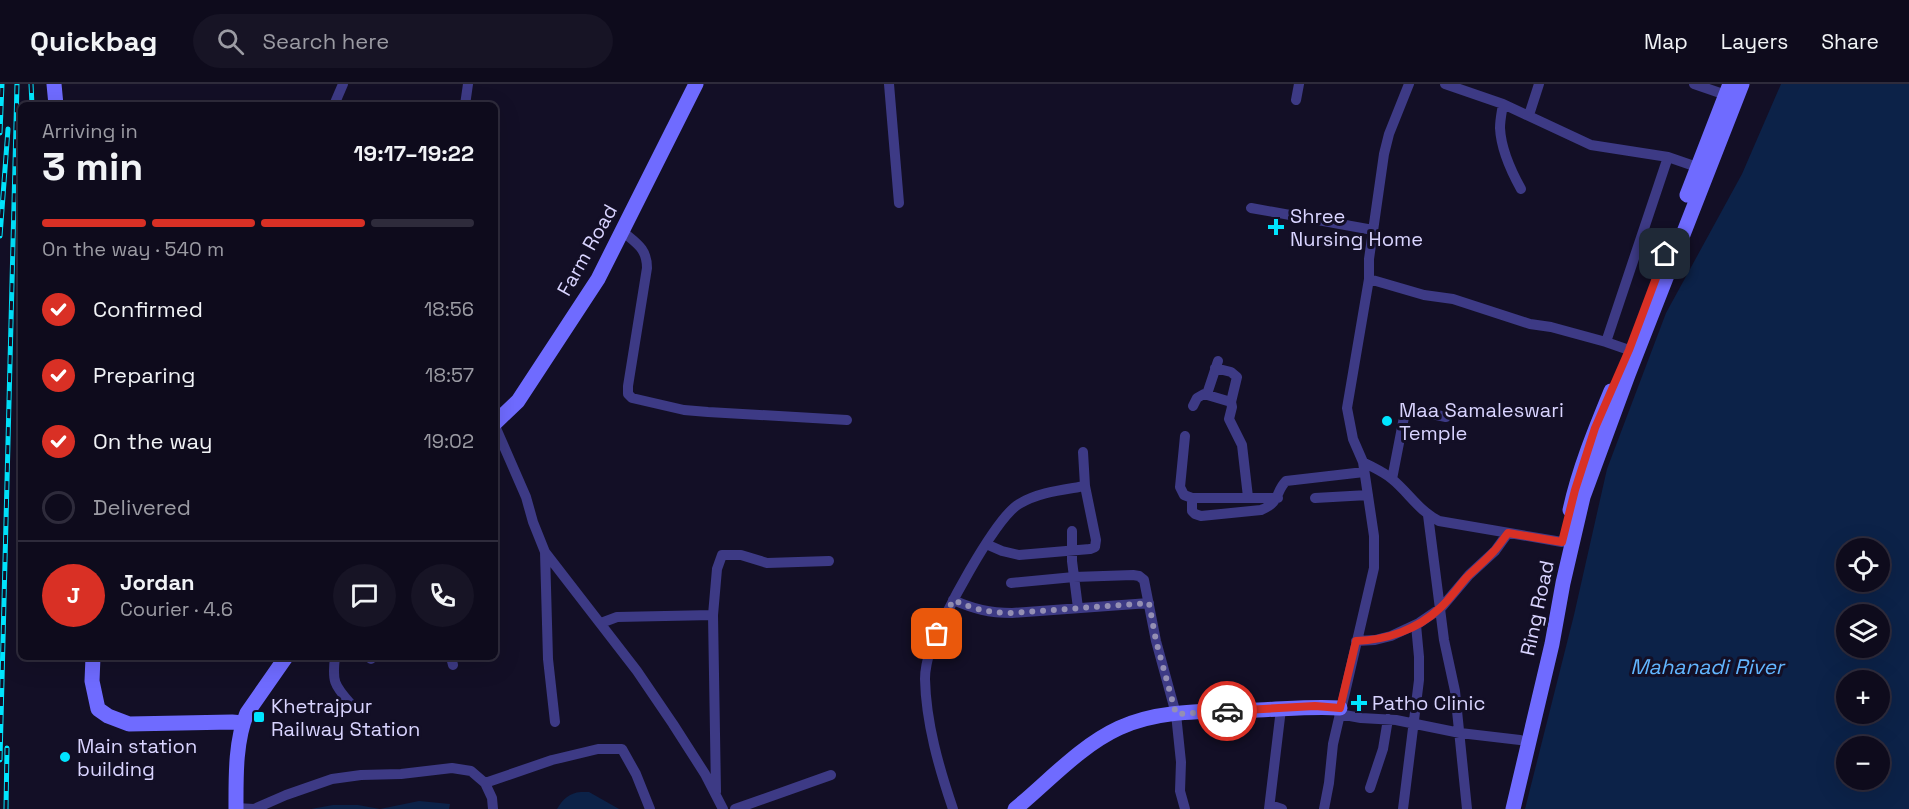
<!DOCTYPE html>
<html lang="en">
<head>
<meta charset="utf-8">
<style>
	body { margin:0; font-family:"Space Grotesk",sans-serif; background:#171425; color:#f1f3f6; height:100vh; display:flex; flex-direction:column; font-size:22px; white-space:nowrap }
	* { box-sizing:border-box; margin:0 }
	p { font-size:20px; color:#9b9ba3 }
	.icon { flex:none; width:33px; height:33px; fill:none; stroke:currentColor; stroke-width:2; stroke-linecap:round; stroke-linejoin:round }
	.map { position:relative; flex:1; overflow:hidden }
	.drawer { position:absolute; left:18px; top:18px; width:480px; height:558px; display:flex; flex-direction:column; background:#0e0b1c; border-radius:9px; box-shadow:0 6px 24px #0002,0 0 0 2px #2e2b3b }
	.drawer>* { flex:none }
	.tools { position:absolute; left:1836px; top:454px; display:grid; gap:12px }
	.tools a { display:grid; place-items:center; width:54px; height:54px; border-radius:50%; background:#0e0b1c; box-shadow:0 6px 24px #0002,0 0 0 2px #2e2b3b; font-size:30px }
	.pin { position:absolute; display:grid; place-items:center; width:51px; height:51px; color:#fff; margin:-26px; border-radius:12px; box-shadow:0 3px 9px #0006 }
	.courier { position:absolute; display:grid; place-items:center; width:60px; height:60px; margin:-30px; border:4px solid #d93025; border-radius:50%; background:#fff; color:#222; box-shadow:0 2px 8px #0007 }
	.head em { font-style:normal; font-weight:800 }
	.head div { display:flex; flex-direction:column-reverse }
	.head { display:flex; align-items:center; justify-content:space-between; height:102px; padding:0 24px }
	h1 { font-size:39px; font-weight:800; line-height:45px }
	.bar { display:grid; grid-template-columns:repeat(4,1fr); gap:9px 6px; align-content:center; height:72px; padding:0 24px }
	.bar i { height:8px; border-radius:4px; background:#2e2b3b }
	.bar .on { background:#d93025 }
	.bar p { grid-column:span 4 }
	.line { display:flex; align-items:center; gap:15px; padding:0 24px; border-top:2px solid #2e2b3b }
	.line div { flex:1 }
	.round { display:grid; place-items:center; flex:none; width:63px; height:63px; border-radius:32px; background:#171425 }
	ol { padding:0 24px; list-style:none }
	li { display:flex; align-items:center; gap:18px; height:66px }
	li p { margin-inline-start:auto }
	li .icon { padding:6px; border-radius:50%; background:#d93025; color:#fff; stroke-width:4 }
	li:last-child { color:#9b9ba3 }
	li i { width:33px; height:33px; border:3px solid #2e2b3b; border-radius:50% }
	header { display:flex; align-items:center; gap:36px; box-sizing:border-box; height:84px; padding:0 30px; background:#0e0b1c; border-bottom:2px solid #2e2b3b }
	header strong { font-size:28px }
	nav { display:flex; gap:33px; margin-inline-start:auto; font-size:21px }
	.search { width:420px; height:54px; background:#171425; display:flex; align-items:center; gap:15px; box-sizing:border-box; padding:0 21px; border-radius:33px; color:#9b9ba3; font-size:22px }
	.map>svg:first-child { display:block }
	.water { fill:#0c2248; fill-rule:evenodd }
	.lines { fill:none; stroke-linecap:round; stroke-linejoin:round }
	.street { stroke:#3d3a85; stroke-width:10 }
	.secondary { stroke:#6f6bff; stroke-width:15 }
	.rail-casing { stroke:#00e5ff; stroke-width:5 }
	.rail { stroke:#130f26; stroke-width:3; stroke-dasharray:9; stroke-linecap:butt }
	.done { stroke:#948fb3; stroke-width:6; stroke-dasharray:0 10.8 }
	.route { stroke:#d93025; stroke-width:8 }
	.poi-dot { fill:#00e5ff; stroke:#130f26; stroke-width:2 }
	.labels { text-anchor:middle; stroke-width:6; stroke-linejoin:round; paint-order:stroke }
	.poi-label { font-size:20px; fill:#d9d4ff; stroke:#130f26; text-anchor:start }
	.street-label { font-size:20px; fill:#d9d4ff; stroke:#130f26 }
	.water-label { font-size:21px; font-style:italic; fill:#62b6ff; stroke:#130f26 }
</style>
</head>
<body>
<header>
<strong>Quickbag</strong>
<div class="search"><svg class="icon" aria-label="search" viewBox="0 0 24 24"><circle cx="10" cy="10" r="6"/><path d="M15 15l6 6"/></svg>Search here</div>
<nav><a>Map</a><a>Layers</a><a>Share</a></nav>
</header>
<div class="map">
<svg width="1909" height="725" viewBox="0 0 1909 725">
	<rect width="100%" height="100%" fill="#130f26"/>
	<path class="water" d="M1781,0H1909V725H1525L1574,531L1607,385L1666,229L1742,90ZM1846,465H1880V498H1846ZM1846,531H1880V564H1846ZM1846,597H1880V630H1846ZM1846,663H1880V696H1846Z
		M581,708H589L619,725H557C563,715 569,709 581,708Z
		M419,717L450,720L449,725H311L333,721H358L380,725Z"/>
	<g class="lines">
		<path class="street" d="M889,0L899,119
			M1445,0L1503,20L1591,61L1668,73L1697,83
			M1694,0L1726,11
			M1296,16L1299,0
			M1503,20C1502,27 1500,36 1500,44C1501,65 1511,87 1521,105
			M334,21L343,0
			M465,21L468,0
			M1529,31L1539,0
			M1251,124L1373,146
			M622,147C636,159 647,164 647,184L628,302V310L632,314L684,326L708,328L847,336
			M1369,195L1424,211L1453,215L1530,240L1551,243L1606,258L1629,266
			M1606,258L1668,73
			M1215,284L1231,288L1237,293L1231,318
			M1207,310L1218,277
			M1193,322L1197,314L1204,310L1231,318L1232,323L1229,335L1242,361L1248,413
			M495,342L526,413L533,438L545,468L637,587L673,640L705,690L723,725
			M1185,352L1180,403L1184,411L1192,414V427L1195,430L1201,432L1261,426C1281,418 1275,408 1286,397L1364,388
			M1363,378C1372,383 1384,388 1392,395C1409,409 1419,427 1439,437L1562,458
			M1392,395L1405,328L1413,326L1446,333
			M1192,414H1278
			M1315,414L1368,411
			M1428,431L1444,556L1455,607L1467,725
			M1072,447V477L1078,524
			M986,460L1002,467L1019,471L1090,465L1095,463L1096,456L1085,402L1083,368
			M545,468L548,575L555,638
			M1011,499L1074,493L1133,491L1139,492L1144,496L1156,557L1176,630L1181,678L1180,707L1185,725
			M953,516C974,525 989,529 1012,529L1149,519
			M713,531L717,485L722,471H741L767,479L829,477
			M601,539L617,533L713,531L716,708
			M1356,557L1375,556L1391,552L1419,539L1441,524L1469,491L1495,467L1508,449
			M335,573C332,597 334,601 350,619
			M369,573L371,575
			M451,573L453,581
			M1339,630L1361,634L1396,636L1460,649L1520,656
			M485,699L552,676L598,665H622L636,690L650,725
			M1370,704L1383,665L1388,635
			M1270,721L1282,725
			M236,724L254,725L286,711L332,695L361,691L401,690L452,684L471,687L485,699L492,714L493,725
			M735,725L831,691
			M953,725C939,684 926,639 925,595C925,585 928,573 931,564C941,535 995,434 1019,420C1039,408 1063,406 1085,402
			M1269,725L1281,625
			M1324,725L1329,699L1333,660L1374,484V452L1363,378L1353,355L1347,324L1369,195V175L1384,70L1389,50L1409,0
			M1403,725L1419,596V573L1416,541"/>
		<path class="secondary" d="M54,0L56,21
			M1687,111L1730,0
			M495,339L518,317L598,195L696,0
			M1570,426C1579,385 1595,346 1611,307
			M93,573L92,597L98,625L108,632L129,640L232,638L243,639
			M236,725C236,695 235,657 247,629L286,573
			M1015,725C1048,698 1080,662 1119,644C1162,624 1213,628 1258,626C1286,625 1313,622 1340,624
			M1513,725L1552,560L1563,499L1583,413L1628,291L1742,0"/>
		<g class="rail-casing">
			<path id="rail" d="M31,0L32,21
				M0,49L2,0
				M0,152L8,45
				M0,676L17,0
				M6,725L7,664"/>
		</g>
		<use href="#rail" class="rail"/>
	</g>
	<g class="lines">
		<path class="done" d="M937,550L953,516C974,525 989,529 1012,529L1149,519L1156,557L1176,630L1227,627"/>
		<path class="route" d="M1227,627L1315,622L1340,624L1356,557C1386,556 1417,546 1440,524C1450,515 1458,503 1467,493C1476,484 1486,476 1494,467C1499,462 1503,455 1508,449L1562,458L1575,406L1595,344L1629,266L1665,170"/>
	</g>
	<g class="poi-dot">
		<path d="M1273 134h6v6h6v6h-6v6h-6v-6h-6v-6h6z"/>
		<circle cx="1387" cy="337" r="6"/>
		<path d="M1356 610h6v6h6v6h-6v6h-6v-6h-6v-6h6z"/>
		<rect x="253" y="627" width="12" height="12" rx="3"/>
		<circle cx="65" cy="673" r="6"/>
	</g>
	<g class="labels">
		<g class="poi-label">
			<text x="1290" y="139">Shree<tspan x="1290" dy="23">Nursing Home</tspan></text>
			<text x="1399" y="333">Maa Samaleswari<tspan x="1399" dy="23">Temple</tspan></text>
			<text x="1372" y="626">Patho Clinic</text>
			<text x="271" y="629">Khetrajpur<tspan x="271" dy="23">Railway Station</tspan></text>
			<text x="77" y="669">Main station<tspan x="77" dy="23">building</tspan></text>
		</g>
		<g class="street-label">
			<text transform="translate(587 166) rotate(-61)" y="7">Farm Road</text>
			<text transform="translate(1537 524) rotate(-78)" y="7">Ring Road</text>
		</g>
		<g class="water-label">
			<text x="1707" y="590">Mahanadi River</text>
		</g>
	</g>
</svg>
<div class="tools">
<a><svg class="icon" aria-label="locate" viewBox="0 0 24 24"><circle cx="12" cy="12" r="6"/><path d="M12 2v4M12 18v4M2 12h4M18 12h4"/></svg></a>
<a><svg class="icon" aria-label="layers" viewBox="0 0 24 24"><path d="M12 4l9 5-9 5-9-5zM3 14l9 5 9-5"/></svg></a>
<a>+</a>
<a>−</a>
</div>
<div class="pin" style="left:937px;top:550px;background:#ea580c"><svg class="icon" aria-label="bag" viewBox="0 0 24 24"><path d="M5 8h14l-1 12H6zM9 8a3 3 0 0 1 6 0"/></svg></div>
<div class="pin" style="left:1665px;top:170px;background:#1f2937"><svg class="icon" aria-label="home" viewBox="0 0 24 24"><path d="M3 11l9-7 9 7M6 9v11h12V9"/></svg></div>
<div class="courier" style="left:1227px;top:627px"><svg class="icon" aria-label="car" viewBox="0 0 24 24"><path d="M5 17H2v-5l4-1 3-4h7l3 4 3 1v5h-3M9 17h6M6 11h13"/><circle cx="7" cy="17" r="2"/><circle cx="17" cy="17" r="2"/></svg></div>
<section class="drawer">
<div class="head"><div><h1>3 min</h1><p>Arriving in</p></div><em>19:17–19:22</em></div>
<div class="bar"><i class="on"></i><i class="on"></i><i class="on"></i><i></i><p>On the way · 540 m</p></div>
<ol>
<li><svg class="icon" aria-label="check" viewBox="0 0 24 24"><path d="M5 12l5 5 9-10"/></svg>Confirmed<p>18:56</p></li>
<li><svg class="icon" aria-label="check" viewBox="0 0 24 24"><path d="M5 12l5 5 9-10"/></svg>Preparing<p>18:57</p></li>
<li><svg class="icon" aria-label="check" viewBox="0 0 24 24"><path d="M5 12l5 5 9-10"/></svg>On the way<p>19:02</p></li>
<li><i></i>Delivered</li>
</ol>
<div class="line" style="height:108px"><b class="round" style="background:#d93025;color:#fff">J</b><div><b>Jordan</b><p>Courier · 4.6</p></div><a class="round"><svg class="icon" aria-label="chat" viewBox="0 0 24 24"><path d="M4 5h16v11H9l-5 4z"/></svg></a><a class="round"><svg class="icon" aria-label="phone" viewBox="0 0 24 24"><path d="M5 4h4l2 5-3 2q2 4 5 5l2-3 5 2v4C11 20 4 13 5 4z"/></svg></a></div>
</section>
</div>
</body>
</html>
